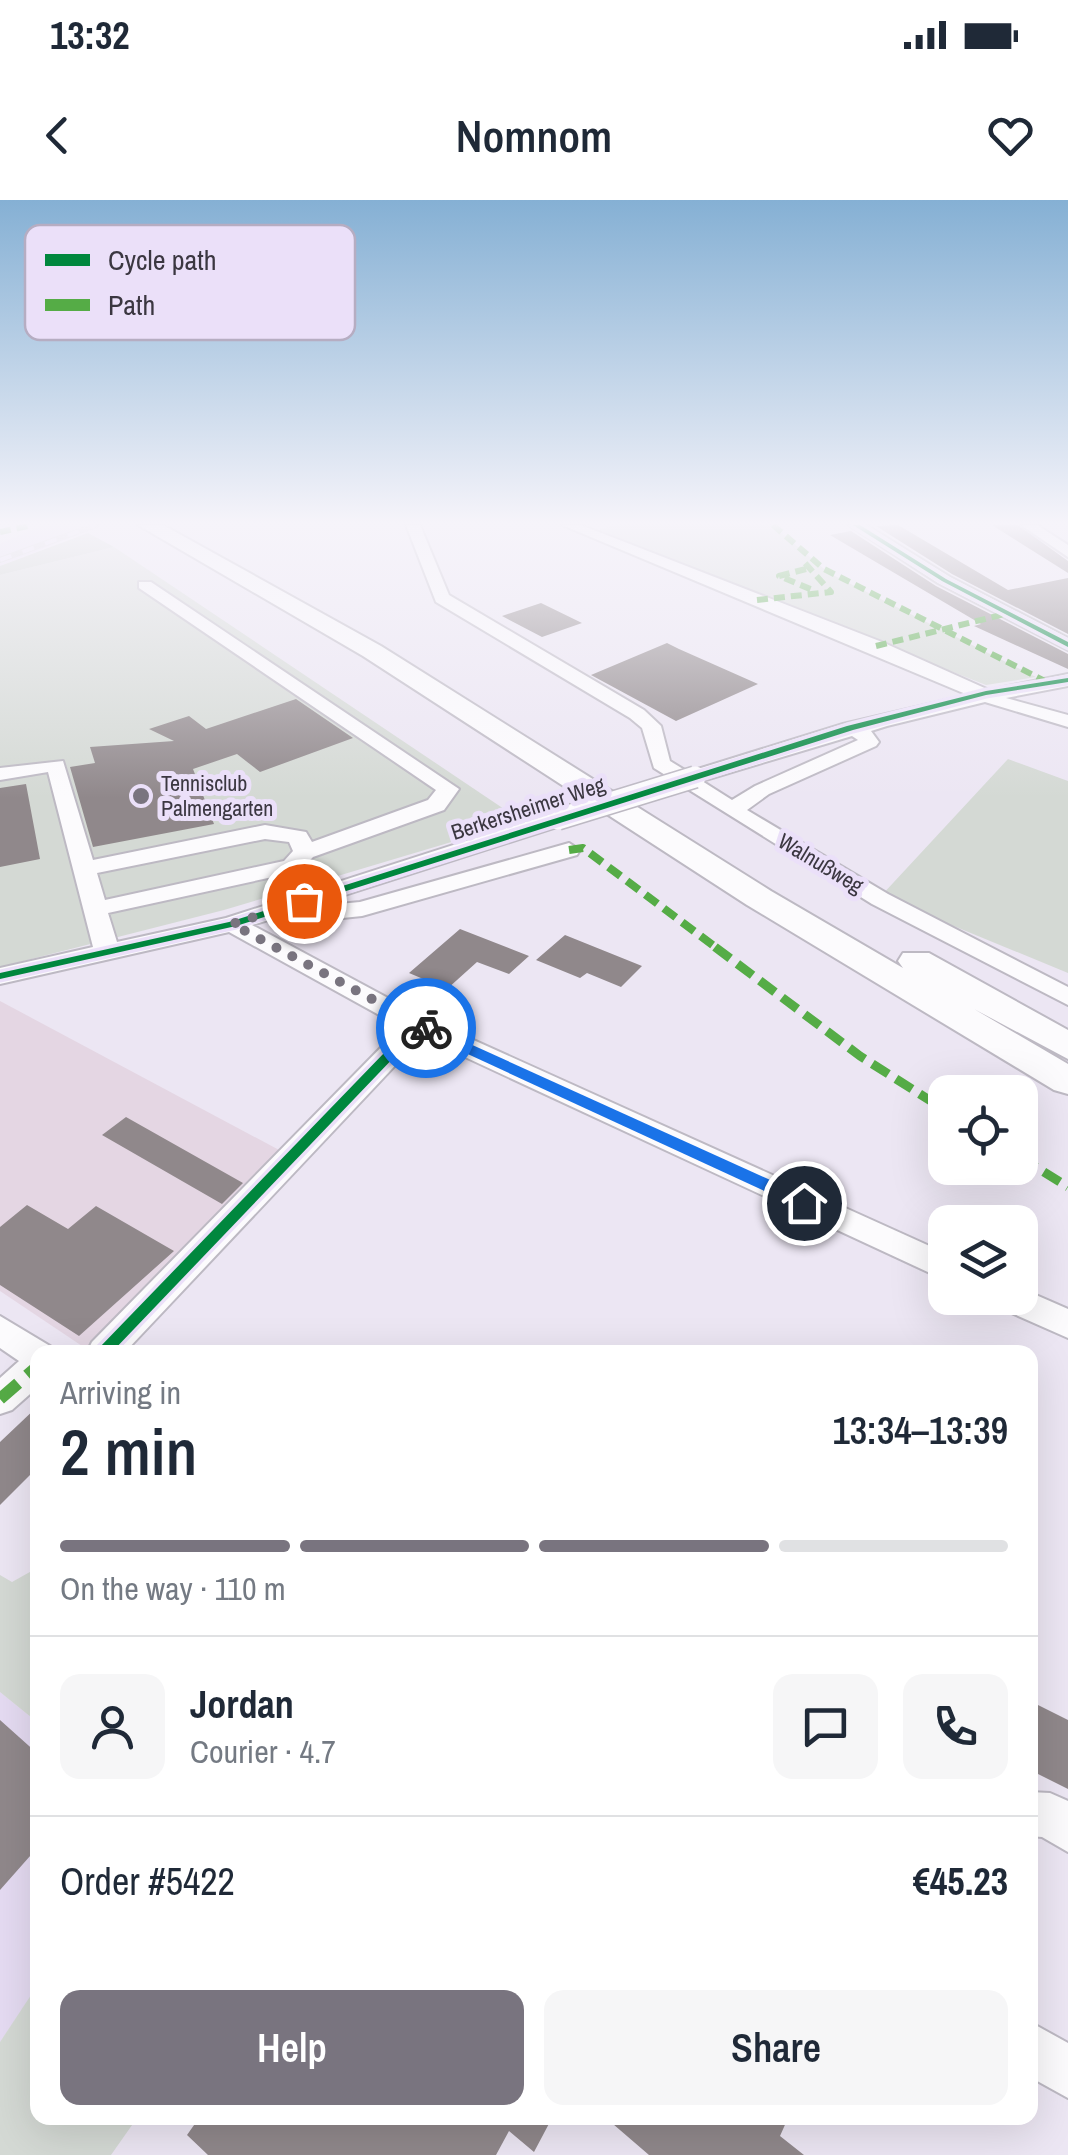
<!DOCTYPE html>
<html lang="en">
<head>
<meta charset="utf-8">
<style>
	body { margin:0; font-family:"Archivo Narrow",sans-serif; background:#f6f6f7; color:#1f2937; height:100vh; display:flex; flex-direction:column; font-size:38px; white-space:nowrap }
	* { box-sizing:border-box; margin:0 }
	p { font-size:32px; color:#747a83 }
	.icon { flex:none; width:55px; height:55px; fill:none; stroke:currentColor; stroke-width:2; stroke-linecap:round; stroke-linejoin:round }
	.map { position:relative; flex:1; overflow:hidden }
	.details { position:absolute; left:30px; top:1145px; width:1008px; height:780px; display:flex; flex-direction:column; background:#fff; border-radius:20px; box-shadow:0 10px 40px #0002 }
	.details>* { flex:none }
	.buttons { position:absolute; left:928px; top:875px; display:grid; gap:20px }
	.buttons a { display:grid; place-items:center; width:110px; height:110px; border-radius:20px; background:#fff; box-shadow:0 10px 40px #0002; font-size:50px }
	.pin { position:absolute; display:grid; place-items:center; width:85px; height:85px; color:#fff; margin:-42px; border:5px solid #fff; border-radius:50%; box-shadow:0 2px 10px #0007 }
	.courier { position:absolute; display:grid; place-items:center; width:100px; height:100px; margin:-50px; border:8px solid #1a73e8; border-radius:50%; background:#fff; color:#222; box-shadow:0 2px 12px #0007 }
	.head em { font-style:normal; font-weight:600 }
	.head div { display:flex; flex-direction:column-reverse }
	.head { display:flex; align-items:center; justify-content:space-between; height:170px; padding:0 30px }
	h1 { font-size:65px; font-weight:600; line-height:75px }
	.bar { display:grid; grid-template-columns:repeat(4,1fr); gap:15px 10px; align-content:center; height:120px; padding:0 30px }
	.bar i { height:12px; border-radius:8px; background:#e0e1e3 }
	.bar .selected { background:#79747f }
	.bar p { grid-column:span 4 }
	.line { display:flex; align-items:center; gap:25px; padding:0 30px; border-top:2px solid #e0e1e3 }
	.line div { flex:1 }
	.round { display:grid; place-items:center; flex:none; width:105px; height:105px; border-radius:20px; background:#f6f6f7 }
	.action { display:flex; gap:20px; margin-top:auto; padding:20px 30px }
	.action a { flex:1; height:115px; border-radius:20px; background:#79747f; color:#fff; font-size:40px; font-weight:600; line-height:115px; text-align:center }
	.action a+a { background:#f6f6f7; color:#1f2937 }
	.status { display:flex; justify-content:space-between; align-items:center; height:70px; padding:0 50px; background:#fff; direction:ltr }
	.status svg { height:28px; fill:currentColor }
	header { display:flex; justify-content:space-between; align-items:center; height:130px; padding:0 30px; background:#fff; font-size:45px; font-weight:600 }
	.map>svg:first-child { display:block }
	.commercial { fill:#e4d6e3 }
	.built { fill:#e5dbf2 }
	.green { fill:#d4d9d4 }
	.forest { fill:#c3ccc2 }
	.building { fill:#90888b }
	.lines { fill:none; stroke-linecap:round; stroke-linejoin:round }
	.minor-casing { stroke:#bdb9c3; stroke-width:4 }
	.highway-casing { stroke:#bdb9c3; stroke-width:4 }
	.minor { fill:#fcfbfd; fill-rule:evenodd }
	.highway { fill:#fcfbfd; fill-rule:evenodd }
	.rail-casing { stroke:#d0ced3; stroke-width:6 }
	.rail { stroke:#ebe0f9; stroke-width:4; stroke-dasharray:12; stroke-linecap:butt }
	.minor-bridge-casing { stroke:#bdb9c3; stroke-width:24; stroke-linecap:butt }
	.minor-bridge { stroke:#fcfbfd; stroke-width:21 }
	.quiet-far3 { stroke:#55ac46; stroke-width:6; stroke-dasharray:11 6; stroke-linecap:butt }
	.quiet-far2 { stroke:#55ac46; stroke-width:8; stroke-dasharray:15 8; stroke-linecap:butt }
	.quiet-far1 { stroke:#55ac46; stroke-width:9; stroke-dasharray:19 9; stroke-linecap:butt }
	.quiet { stroke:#55ac46; stroke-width:12; stroke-dasharray:24 12; stroke-linecap:butt }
	.cycleway-casing { stroke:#ebe0f9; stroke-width:7 }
	.cycleway { fill:#00873e; fill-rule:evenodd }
	.route { fill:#1a73e8 }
	.done { stroke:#79747f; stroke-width:10; stroke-dasharray:0 18 }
	.poi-dot { fill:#79747f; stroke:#ebe0f9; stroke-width:4 }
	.labels { text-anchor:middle; stroke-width:10; stroke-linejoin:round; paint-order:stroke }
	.far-poi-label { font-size:22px; fill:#3b3741; stroke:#ebe0f9; text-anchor:start }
	.far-street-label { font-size:22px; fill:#3b3741; stroke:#ebe0f9 }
	.key { fill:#ebe0f9; stroke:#b6adc2; stroke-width:2.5 }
	.key-label { font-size:28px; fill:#3b3741 }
</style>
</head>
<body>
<div class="status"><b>13:32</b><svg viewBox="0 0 49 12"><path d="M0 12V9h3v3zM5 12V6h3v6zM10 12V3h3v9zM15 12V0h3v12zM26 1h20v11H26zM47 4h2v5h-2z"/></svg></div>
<header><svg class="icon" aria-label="back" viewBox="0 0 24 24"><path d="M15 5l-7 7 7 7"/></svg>Nomnom<svg class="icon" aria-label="heart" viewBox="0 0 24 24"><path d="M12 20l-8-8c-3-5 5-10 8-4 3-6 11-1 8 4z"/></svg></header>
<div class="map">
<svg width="1068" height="1955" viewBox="0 0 1068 1955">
	<rect width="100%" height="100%" fill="#ece6f3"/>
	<path class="commercial" d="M0,801L281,951L88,1150L0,1091Z"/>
	<path class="built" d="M42,325H102L0,366V344Z
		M0,1492L37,1522L38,1786L0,1842Z"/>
	<path class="green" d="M616,325H772L829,373L1036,477L986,485L595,331Z
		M114,347L522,621L224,710L0,767V375Z
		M1008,559L1068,581V773L881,696Z
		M37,1368V1522L0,1492V1375L12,1382Z
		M37,1786L38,1918H137L111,1955H0V1842Z"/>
	<path class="forest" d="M88,333L114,347L0,375V366Z"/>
	<path class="building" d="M898,325L1008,390L1068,378V434L952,374L876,326Z
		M992,325H1018L1068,361V373Z
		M851,331L936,386L1068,454V469L974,426L981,424L830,335Z
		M541,403L582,423L542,437L502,416Z
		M667,443L679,449L758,484L676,521L591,475Z
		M296,499L353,538L260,572L237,554L193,569L214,624L93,647L70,567L95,563L90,547L174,541L149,529L189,516L206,529Z
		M26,584L40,659L0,667V588Z
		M460,729L529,756L509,774L477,762L447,789L409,773Z
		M565,735L642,766L621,787L587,773L580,778L536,760Z
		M126,917L243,983L222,1004L102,935Z
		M27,1005L68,1029L96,1006L174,1051L79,1136L0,1085V1027Z
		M38,1206V1267L0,1305V1242Z
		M1030,1501L1068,1520V1589L1030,1570Z
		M0,1520L38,1554V1647L0,1690Z
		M199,1918H552L534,1952L509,1931L496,1955H208L187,1935Z
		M606,1918H788L780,1936L804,1955H649Z"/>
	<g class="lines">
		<g class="minor-casing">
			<path id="minor" d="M406,325H420L449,395L644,510L661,526L670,561L688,572L843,524L968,495L562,325H581L882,442L989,490L1068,474V486L1006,498L1068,515V527L985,502L887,526L871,531L879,542L876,546L769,594L747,610L888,694L1068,787V805L872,704L654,568L642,528L630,518L436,402ZM852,536L858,540L755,586L732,600L702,581Z
				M849,325H866L950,377L1068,438V450L938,383Z
				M1021,325H1037L1068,345V357Z
				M139,382H151L459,589L444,610L313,657L300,671L108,713L117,742L226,718L550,614H566V624L307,707L360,702L569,643L580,650L577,655L362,716L304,722L296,720L294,712L252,725L427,819L945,1053V1080L422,837L125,1152H87L92,1142L401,827L229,732L0,784V768L93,747L48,572L0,580V568L63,561L93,660L265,625L306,632L312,642L428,600L436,590L139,388ZM265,639L289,642L293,651L284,661L105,700L97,673Z
				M1020,1088L1068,1109V1138L998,1107L994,1098H1020Z
				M0,1116L50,1146L53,1152H38V1187L12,1210L0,1214V1178L19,1161L0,1148Z
				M1030,1592L1050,1593L1068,1601V1652L1042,1637L1030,1636Z
				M1030,1822L1068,1843V1898L1030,1877Z"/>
		</g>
		<g class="highway-casing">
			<path id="highway" d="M138,325H163L381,446L771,691L903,768L898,761L903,753H929L1068,830V859L974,809L1068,864V894L1054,890L747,705L363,456Z"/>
		</g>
		<use href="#minor" class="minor"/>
		<use href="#highway" class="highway"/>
		<g class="rail-casing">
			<path id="rail" d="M0,360L96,325"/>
		</g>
		<use href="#rail" class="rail"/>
		<g class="minor-bridge-casing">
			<path id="minor-bridge" d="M558,619L695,577"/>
		</g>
		<use href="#minor-bridge" class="minor-bridge"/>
		<path class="quiet-far3" d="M773,325L824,369L1049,483
			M0,332L33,325
			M806,369L779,376L815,391
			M757,400L831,392L804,362
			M876,446L1005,414"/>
		<path class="quiet-far2" d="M569,650L583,648L718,749"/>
		<path class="quiet-far1" d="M715,747L860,856L945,910
			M1020,957L1068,987"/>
		<path class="quiet" d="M0,1199L38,1166"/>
		<g class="cycleway-casing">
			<path id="cycleway" d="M853,325H860L946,379L1068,442V447L942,381Z
				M1068,478V482L986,495L853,530L236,726L0,779V773L229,722L847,526L986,491Z
				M418,821L424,825L422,828L112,1152H97L99,1148L414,822Z"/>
		</g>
		<use href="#cycleway" class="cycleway"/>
	</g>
	<linearGradient id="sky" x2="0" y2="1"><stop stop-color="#85b0d4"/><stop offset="0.54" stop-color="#f6f4fa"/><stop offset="1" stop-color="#f6f4fa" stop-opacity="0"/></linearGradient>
	<rect width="1068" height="598" fill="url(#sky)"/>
	<path class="route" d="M426,824L810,998L813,1003L799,1007L420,832L418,828Z"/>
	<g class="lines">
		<path class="done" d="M304,701L232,724L426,828"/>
	</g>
	<circle class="poi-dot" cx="141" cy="596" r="10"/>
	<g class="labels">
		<g class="far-poi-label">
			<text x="161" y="591">Tennisclub<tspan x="161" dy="25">Palmengarten</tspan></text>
		</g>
		<g class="far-street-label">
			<text transform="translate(528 608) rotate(-18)" y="8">Berkersheimer Weg</text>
			<text transform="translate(821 663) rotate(31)" y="8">Walnußweg</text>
		</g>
	</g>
	<rect x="25" y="25" width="330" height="115" rx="15" class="key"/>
	<rect x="45" y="54" width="45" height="12" fill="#00873e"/>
	<rect x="45" y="99" width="45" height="12" fill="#55ac46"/>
	<g class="key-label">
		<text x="108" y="70">Cycle path</text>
		<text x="108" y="115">Path</text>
	</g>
</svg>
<div class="buttons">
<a><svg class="icon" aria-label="locate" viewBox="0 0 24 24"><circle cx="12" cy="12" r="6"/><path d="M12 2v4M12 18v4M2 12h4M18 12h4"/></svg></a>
<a><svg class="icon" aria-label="layers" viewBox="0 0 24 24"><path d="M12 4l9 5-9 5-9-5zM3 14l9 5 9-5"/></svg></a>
</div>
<div class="pin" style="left:304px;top:701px;background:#ea580c"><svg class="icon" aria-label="bag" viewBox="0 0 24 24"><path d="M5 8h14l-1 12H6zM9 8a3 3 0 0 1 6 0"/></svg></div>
<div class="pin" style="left:804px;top:1003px;background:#1f2937"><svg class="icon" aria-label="home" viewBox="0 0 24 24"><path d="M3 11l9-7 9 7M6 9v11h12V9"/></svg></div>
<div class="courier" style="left:426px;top:828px"><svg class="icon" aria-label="bike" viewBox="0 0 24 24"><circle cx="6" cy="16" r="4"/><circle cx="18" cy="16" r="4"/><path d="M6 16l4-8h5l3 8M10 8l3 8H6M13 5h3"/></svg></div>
<section class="details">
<div class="head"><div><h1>2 min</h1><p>Arriving in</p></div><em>13:34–13:39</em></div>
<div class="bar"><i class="selected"></i><i class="selected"></i><i class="selected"></i><i></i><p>On the way · 110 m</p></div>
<div class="line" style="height:180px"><a class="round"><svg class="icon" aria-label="person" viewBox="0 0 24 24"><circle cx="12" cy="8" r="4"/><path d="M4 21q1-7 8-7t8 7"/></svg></a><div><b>Jordan</b><p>Courier · 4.7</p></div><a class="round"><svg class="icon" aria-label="chat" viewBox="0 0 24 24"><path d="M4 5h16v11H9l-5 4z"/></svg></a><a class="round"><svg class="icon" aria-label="phone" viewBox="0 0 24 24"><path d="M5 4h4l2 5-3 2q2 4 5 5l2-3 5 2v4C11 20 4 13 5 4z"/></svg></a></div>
<div class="line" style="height:130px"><div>Order #5422</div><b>€45.23</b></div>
<div class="action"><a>Help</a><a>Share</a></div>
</section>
</div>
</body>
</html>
